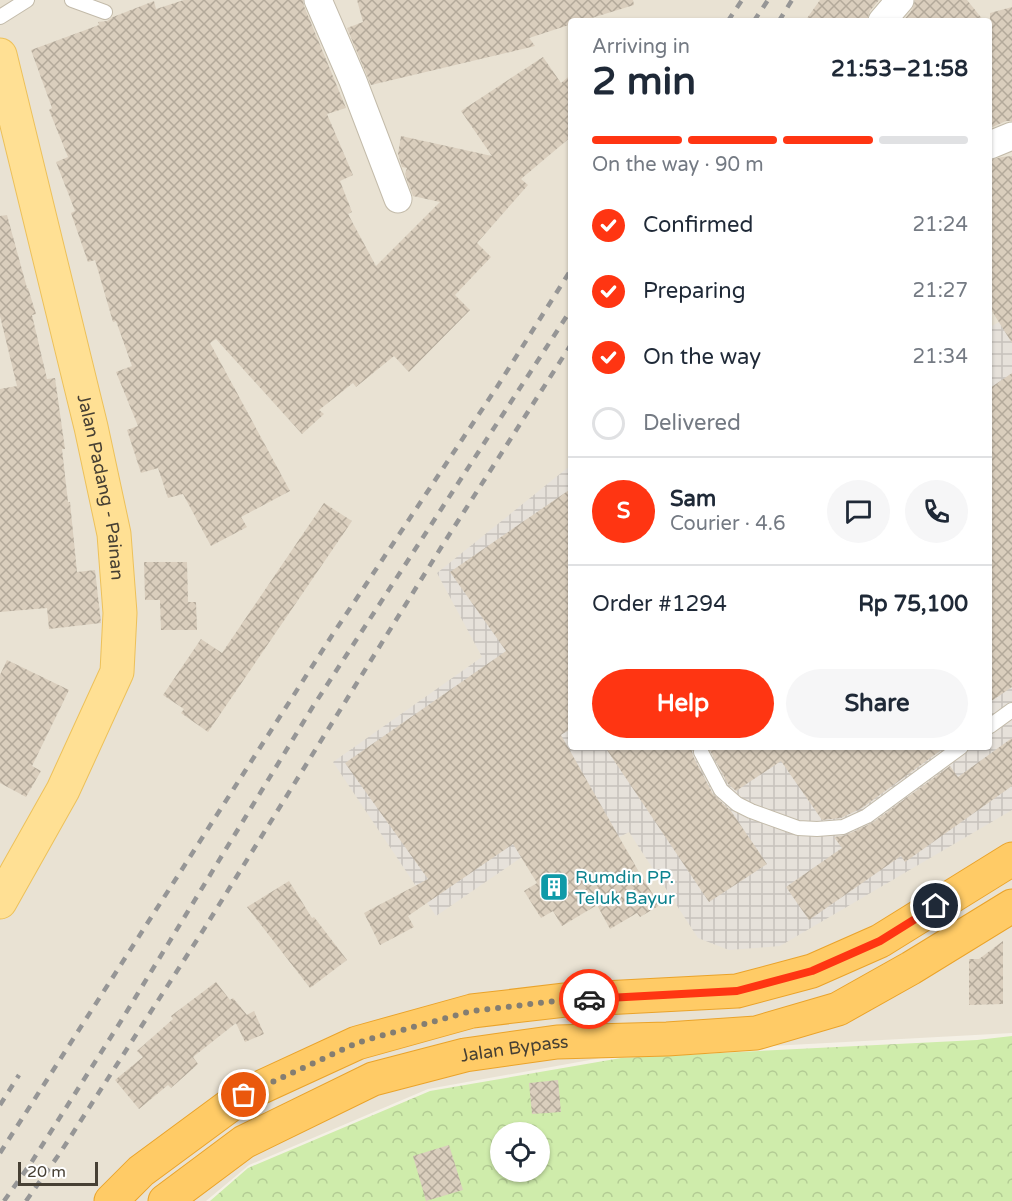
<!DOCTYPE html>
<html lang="en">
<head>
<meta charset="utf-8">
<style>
	body { margin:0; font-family:"Varela Round",sans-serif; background:#f6f6f7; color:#1f2937; height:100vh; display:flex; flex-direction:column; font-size:22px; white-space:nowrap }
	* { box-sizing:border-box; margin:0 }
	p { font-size:20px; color:#747a83 }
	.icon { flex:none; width:33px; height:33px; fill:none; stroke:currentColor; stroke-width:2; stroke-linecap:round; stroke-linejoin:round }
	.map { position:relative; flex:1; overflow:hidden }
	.details { position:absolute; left:568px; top:18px; width:424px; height:732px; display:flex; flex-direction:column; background:#fff; border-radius:6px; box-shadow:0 2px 4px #0004 }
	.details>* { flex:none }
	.tools { position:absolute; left:490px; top:1122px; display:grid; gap:12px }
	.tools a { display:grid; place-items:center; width:60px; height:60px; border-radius:50%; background:#fff; box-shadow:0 2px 4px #0004; font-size:30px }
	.scale { position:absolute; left:18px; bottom:15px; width:80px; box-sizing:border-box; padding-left:6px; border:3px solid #474034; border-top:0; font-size:16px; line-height:21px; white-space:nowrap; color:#474034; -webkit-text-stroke:4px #fff; paint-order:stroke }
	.pin { position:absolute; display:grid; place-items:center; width:51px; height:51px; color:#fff; margin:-26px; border:3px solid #fff; border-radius:50%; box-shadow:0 2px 6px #0007 }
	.courier { position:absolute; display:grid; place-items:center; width:60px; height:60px; margin:-30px; border:4px solid #ff3512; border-radius:50%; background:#fff; color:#222; box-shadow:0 2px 8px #0007 }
	.summary em { font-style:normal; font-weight:700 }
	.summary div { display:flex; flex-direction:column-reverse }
	.summary { display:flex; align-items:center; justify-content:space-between; height:102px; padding:0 24px }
	h1 { font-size:39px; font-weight:700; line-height:45px }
	.bar { display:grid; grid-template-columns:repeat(4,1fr); gap:9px 6px; align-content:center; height:72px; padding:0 24px }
	.bar i { height:8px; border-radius:4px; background:#e0e1e3 }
	.bar .active { background:#ff3512 }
	.bar p { grid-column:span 4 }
	.line { display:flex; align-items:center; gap:15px; padding:0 24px; border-top:2px solid #e0e1e3 }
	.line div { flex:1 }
	.round { display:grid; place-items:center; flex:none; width:63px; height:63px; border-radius:32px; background:#f6f6f7 }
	ol { padding:0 24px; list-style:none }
	li { display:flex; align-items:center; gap:18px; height:66px }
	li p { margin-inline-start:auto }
	li .icon { padding:6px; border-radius:50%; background:#ff3512; color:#fff; stroke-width:4 }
	li:last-child { color:#747a83 }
	li i { width:33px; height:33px; border:3px solid #e0e1e3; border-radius:50% }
	.action { display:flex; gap:12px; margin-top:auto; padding:12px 24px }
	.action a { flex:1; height:69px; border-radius:36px; background:#ff3512; color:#fff; font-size:24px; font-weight:700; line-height:69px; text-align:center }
	.action a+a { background:#f6f6f7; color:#1f2937 }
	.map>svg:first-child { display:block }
	.residential { fill:#e9e2d3; fill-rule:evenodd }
	.industrial { fill:url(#industrial-grid) }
	.forest { fill:url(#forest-crowns); fill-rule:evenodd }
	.building { fill:url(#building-cross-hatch) }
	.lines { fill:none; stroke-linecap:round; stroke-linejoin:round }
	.lane-casing { stroke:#c3bbaa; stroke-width:16 }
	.street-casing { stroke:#c3bbaa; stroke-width:29 }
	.primary-casing { stroke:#edc15a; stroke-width:35 }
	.highway-casing { stroke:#eaa32a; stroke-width:35 }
	.lane { stroke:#fff; stroke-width:14 }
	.street { stroke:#fff; stroke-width:27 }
	.primary { stroke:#ffe094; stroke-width:33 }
	.highway { stroke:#ffcb66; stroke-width:33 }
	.rail { stroke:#969696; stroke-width:4.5; stroke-dasharray:8 8; stroke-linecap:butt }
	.done { stroke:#847e72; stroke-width:6; stroke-dasharray:0 10.8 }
	.route { stroke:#ff3512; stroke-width:8 }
	.labels { text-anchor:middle; stroke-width:4.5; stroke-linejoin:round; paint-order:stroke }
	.street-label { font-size:18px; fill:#474034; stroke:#fff }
	.culture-label { font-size:18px; fill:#0d838f; stroke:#fff; text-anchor:start }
</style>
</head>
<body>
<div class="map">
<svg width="1012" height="1201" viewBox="0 0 1012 1201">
	<defs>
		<pattern id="industrial-grid" width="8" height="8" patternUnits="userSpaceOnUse" patternTransform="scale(1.5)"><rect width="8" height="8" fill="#e6e1da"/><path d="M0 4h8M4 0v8" fill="none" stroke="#c7c2bc"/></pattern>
		<pattern id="forest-crowns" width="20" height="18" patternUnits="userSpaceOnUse" patternTransform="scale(1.5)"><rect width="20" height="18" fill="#cfecab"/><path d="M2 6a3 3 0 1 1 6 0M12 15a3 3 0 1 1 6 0" fill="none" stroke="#b3cb94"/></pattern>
		<pattern id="building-cross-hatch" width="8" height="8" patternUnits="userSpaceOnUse" patternTransform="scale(1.5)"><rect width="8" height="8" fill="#dacebd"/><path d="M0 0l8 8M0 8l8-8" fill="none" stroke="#b3a99a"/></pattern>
	</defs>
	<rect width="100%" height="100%" fill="#f4f0e5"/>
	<path class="residential" d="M0,0H1012V1033L623,1054L428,1089L249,1165L206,1201H0ZM572,21H990V747H572Z"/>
	<path class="industrial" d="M1012,315V810L780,946L729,950L698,938L629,832L570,863L548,839L436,916L333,762L482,657L437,573L571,465L572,747H990V327Z"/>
	<path class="forest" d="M1012,1036V1201H210L248,1168L430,1091L621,1058L977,1040ZM501,1132H540V1172H501Z"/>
	<path class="building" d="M184,0H303L304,6L346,108L327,114L353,175L340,181L352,212L348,214L376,266L440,202L413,196L405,174L407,168L402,167L398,154L401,136L492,156L461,111L543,57L561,83L572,74V136L521,179L528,185L477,243L491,257L455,295L470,310L409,372L394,356L356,387L353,383L319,410L324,414L302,434L216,339L210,343L290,491L241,517L247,527L211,546L183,494L168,498L158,468L141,473L127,430L138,426L116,372L132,366L116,321L113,322L95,260L88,262L71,213L75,211L56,162L68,157L49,110L52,108L31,50L99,25L98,22L107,21L113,17L154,1L156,9Z
		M357,0H633L634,5L582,21H572V24L529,38L535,46L371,85L347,28L363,22Z
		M820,0H879L870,11L867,21H805Z
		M915,0H967L984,21H903L912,10Z
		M1012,7V121H1006L990,128V13Z
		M1012,156V343L990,308V160L1002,157Z
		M7,215L27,288H28L36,314L32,315L47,379L55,378L65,449H62L68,502H70L77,572L95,570L101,623L49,629L47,608L0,612V389L17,386L0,316V216Z
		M1012,373V687L990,702V388Z
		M572,488V728L561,735L643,879L660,905L640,917L637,913L610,929L597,905L562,926L553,911L541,918L524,891L537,883L513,844L408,916L414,927L380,945L364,913L428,879L345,763L506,651L450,572Z
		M324,503L352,521L208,732L181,713L184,709L163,695L201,639L222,653Z
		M144,562H187L188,602H196L197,630H161L160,600H145Z
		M7,660L69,690L32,766L41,771L26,797L0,783V675Z
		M1012,738V786L905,862L901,856L809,920L786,887L842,848L834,837L846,835L872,823L950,766L958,777Z
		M605,747H694L692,751L693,756L713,794L731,811L767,864L709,902Z
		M708,747H937L940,751L862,808L841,818L822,820L781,761L736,791L728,784Z
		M289,881L312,918L314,917L347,960L310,988L247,907Z
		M1003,941V1004L969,1005V959H979Z
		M216,982L230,1000L233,998L247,1015L245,1016L254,1011L264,1034L245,1042L236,1023L193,1057L198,1064L171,1088L168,1085L139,1109L115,1080L143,1057L137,1051L173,1019L171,1016Z
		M558,1080L561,1112L532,1114L529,1083Z
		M449,1145L463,1190L426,1201L413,1156Z"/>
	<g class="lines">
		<g class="lane-casing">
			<path id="lane" d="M72,0L105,12
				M0,17L27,0
				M990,726L1012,710
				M701,752L721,790L737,804L751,811L798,828L817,829L843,827L867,816L961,747"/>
		</g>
		<g class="street-casing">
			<path id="street" d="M318,0L353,81L398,199
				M882,21L900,0
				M990,145L1012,136"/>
		</g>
		<g class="primary-casing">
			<g id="primary">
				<path id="s1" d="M0,55L91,427L114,534L120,613L117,672L63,790L0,902"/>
			</g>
		</g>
		<g class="highway-casing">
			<g id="highway">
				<path d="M111,1201L141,1171L244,1095L357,1043L472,1011L565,1000L737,991L812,971L880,941L1012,859"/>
				<path id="s2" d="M165,1201L244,1142L373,1079L465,1055L557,1042L667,1039L756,1033L838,1009L911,968L1012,906"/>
			</g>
		</g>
		<use href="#lane" class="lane"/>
		<use href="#street" class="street"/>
		<use href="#primary" class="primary"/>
		<use href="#highway" class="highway"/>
		<path class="rail" d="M728,21L742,0
			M754,21L768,0
			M779,21L792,0
			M0,1105L19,1075
			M0,1153L331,637L497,387L572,268
			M4,1201L31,1163L121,1021L312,708L572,308
			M26,1201L60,1153L204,929L442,546L572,343"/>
	</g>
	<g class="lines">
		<path class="done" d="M244,1095L357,1043L373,1038L472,1011L565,1000L589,999"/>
		<path class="route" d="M589,999L737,991L812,971L880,941L936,906"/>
	</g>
	<defs>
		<g id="building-square" transform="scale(1.5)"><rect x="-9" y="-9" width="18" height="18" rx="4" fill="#0f9aa8" stroke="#fff"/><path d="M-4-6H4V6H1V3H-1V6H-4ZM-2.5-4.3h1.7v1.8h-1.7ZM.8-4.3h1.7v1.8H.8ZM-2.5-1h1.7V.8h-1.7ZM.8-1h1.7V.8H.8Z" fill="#fff"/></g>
	</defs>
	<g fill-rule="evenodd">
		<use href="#building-square" x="554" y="887"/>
	</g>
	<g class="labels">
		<g class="street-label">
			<text dy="6" stroke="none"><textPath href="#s1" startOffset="444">Jalan Padang - Painan</textPath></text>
			<text dy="6" stroke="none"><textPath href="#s2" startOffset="387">Jalan Bypass</textPath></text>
		</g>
		<g class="culture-label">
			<text x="575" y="883">Rumdin PP.<tspan x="575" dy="21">Teluk Bayur</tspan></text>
		</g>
	</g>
</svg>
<div class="tools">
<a><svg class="icon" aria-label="locate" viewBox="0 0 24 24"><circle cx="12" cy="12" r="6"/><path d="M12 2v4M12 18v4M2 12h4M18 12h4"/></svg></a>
</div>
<div class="scale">20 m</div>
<div class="pin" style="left:244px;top:1095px;background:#ea580c"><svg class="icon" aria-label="bag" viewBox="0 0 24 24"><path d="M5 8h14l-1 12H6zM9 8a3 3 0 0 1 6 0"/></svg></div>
<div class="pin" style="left:936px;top:906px;background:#1f2937"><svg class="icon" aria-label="home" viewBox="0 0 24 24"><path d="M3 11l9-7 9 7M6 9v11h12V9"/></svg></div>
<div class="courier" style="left:589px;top:999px"><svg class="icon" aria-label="car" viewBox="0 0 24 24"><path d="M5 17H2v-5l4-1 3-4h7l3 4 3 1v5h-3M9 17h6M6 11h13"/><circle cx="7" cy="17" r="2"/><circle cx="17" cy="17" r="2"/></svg></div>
<section class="details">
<div class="summary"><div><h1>2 min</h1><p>Arriving in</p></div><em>21:53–21:58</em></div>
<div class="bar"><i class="active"></i><i class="active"></i><i class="active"></i><i></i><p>On the way · 90 m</p></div>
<ol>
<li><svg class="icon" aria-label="check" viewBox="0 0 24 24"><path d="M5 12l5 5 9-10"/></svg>Confirmed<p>21:24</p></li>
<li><svg class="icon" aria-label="check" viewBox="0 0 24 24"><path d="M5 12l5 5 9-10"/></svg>Preparing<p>21:27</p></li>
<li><svg class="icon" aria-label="check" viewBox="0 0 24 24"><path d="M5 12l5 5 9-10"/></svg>On the way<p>21:34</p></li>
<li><i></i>Delivered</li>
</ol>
<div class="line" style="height:108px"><b class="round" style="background:#ff3512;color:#fff">S</b><div><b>Sam</b><p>Courier · 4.6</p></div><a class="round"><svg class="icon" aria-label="chat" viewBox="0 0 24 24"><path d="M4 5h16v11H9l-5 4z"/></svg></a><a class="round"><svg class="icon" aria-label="phone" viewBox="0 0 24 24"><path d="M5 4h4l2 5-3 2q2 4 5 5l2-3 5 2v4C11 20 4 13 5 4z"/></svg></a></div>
<div class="line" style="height:78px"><div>Order #1294</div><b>Rp 75,100</b></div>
<div class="action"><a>Help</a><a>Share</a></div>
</section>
</div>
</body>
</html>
